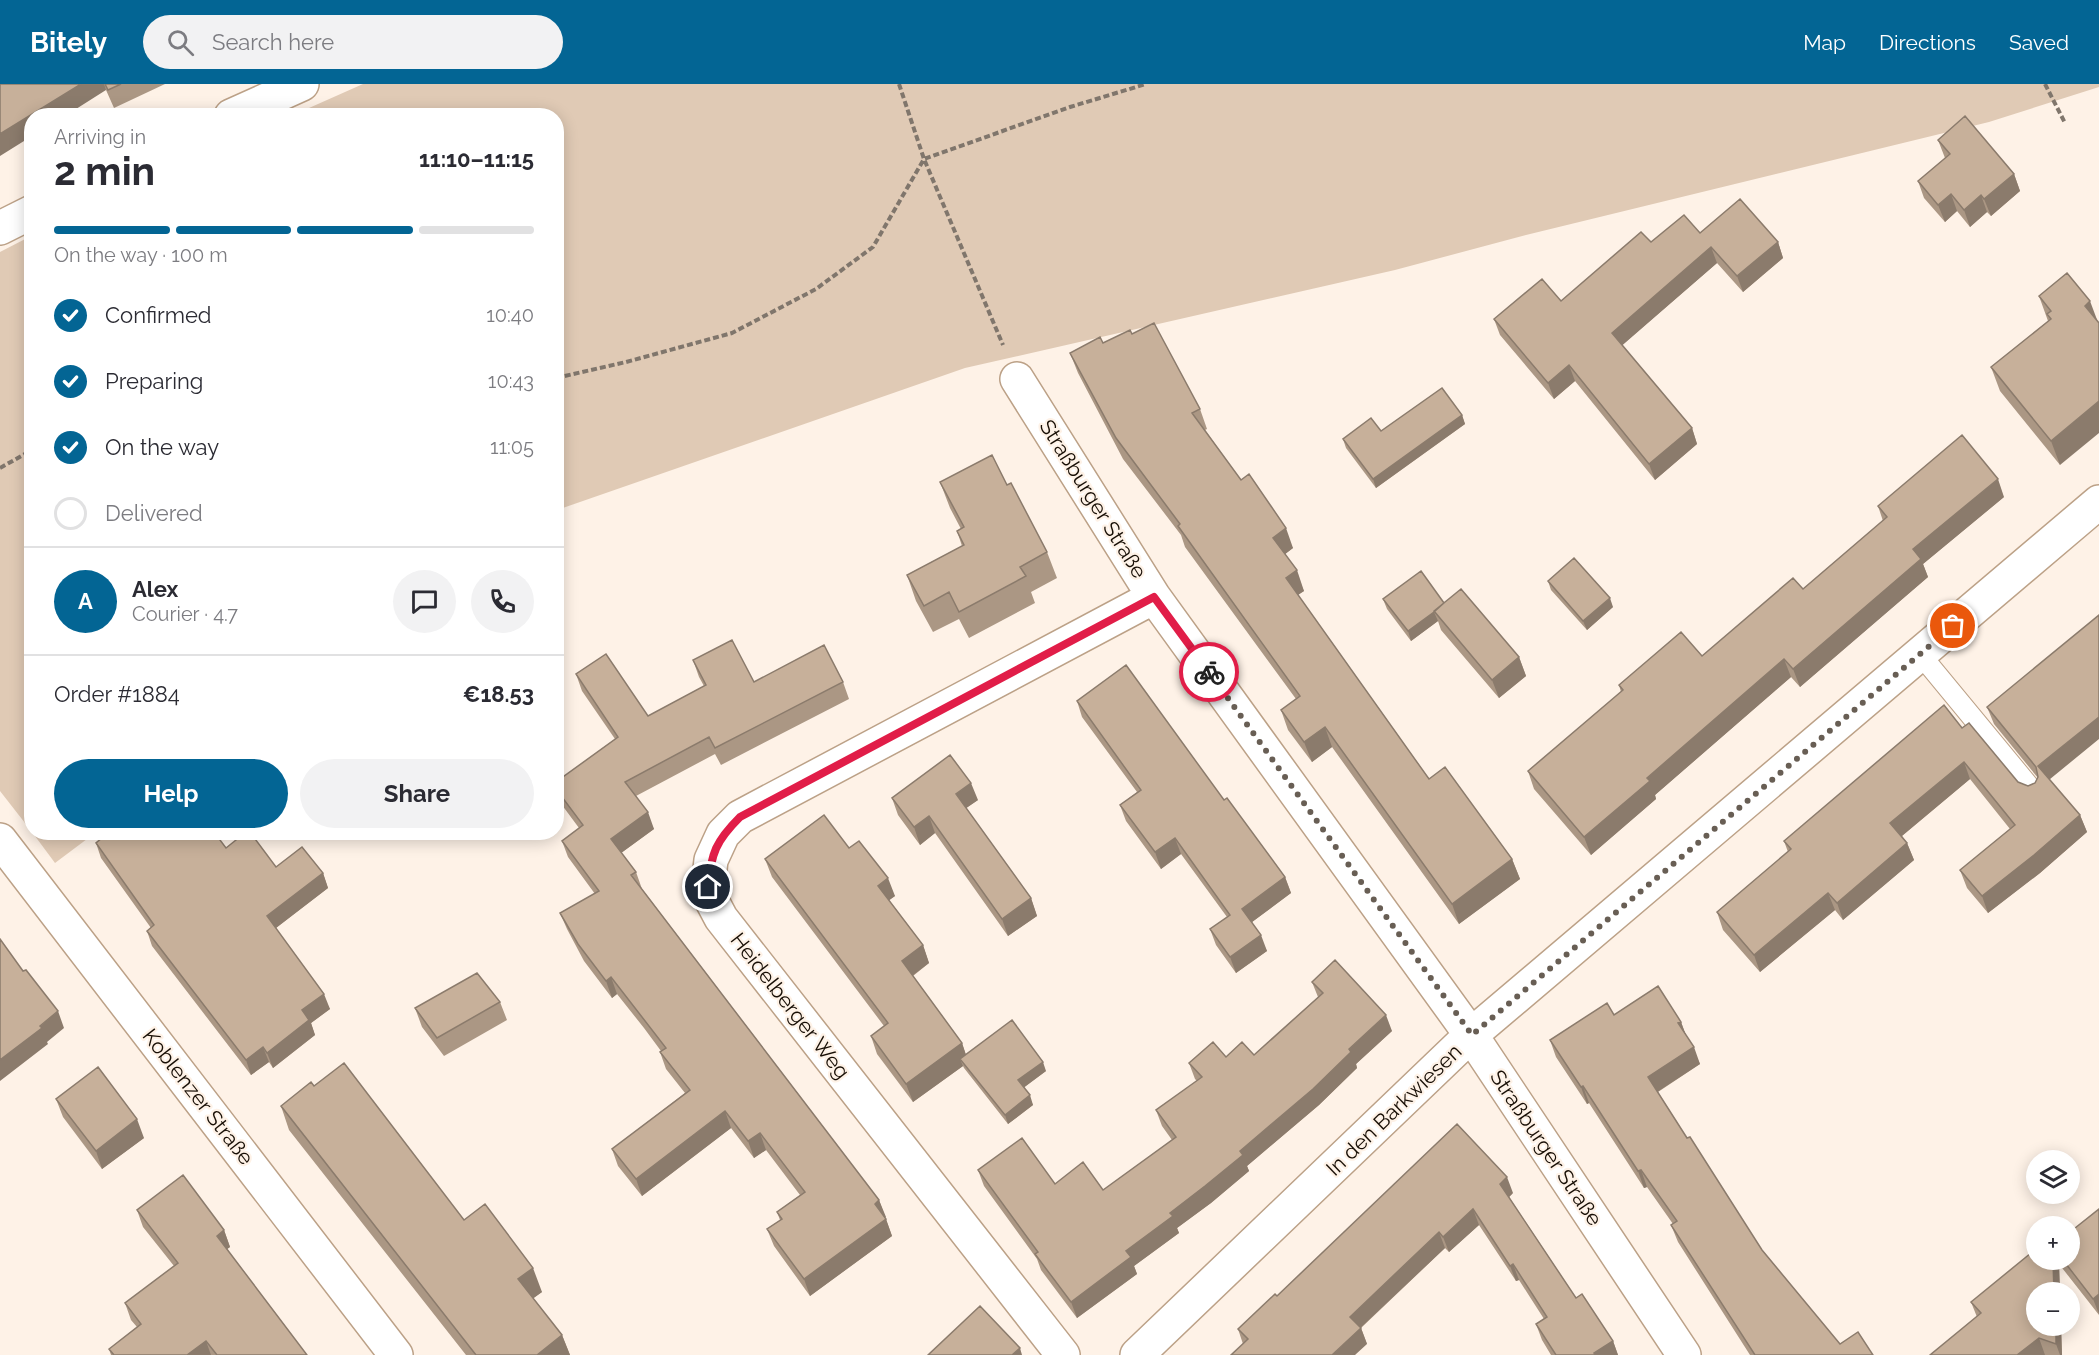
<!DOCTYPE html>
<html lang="en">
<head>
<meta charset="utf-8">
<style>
	body { margin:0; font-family:Raleway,sans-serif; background:#f2f2f3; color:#2b2b33; height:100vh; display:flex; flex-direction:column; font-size:22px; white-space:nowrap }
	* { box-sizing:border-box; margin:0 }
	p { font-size:20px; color:#7c7c81 }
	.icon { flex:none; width:33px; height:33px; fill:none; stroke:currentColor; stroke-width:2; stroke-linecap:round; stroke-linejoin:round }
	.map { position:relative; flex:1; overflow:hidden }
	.panel { position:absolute; left:24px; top:24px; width:540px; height:732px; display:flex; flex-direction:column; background:#fff; border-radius:24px; box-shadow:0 3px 15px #0003 }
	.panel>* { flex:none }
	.controls { position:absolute; left:2026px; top:1066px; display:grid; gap:12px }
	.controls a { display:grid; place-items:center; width:54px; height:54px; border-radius:50%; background:#fff; box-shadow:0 3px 15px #0003; font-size:30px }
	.pin { position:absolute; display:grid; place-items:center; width:51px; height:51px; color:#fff; margin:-26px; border:3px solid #fff; border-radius:50%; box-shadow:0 2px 6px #0007 }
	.courier { position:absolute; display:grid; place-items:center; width:60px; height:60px; margin:-30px; border:4px solid #e11d48; border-radius:50%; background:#fff; color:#222; box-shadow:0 2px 8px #0007 }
	.head em { font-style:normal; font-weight:700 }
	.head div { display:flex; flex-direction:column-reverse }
	.head { display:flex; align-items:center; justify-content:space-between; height:102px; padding:0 30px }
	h1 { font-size:39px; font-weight:700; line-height:45px }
	.bar { display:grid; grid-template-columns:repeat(4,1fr); gap:9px 6px; align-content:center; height:72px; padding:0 30px }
	.bar i { height:8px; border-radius:4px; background:#e1e1e2 }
	.bar .current { background:#036594 }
	.bar p { grid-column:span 4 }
	.line { display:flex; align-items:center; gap:15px; padding:0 30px; border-top:2px solid #e1e1e2 }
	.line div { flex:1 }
	.round { display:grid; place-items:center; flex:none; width:63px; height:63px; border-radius:32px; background:#f2f2f3 }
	ol { padding:0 30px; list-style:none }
	li { display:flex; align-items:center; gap:18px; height:66px }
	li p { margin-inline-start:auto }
	li .icon { padding:6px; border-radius:50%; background:#036594; color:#fff; stroke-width:4 }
	li:last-child { color:#7c7c81 }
	li i { width:33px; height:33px; border:3px solid #e1e1e2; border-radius:50% }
	.action { display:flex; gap:12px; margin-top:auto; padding:12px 30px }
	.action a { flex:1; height:69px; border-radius:36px; background:#036594; color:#fff; font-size:24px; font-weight:700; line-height:69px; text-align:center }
	.action a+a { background:#f2f2f3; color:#2b2b33 }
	header { display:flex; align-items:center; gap:36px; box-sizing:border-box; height:84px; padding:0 30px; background:#036594; color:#fff }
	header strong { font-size:28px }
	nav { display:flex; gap:33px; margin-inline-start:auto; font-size:21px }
	.search { width:420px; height:54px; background:#f2f2f3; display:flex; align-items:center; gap:15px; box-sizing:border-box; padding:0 21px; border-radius:33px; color:#7c7c81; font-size:22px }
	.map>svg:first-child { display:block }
	.green { fill:#e0cab5 }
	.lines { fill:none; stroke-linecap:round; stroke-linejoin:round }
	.service-casing { stroke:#bca187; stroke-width:22 }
	.minor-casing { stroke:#bca187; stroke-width:36 }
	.path { stroke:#80766c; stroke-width:4; stroke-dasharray:6 3; stroke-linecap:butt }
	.service { stroke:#fff; stroke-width:20 }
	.minor { stroke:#fff; stroke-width:33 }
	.wall { fill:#ab9784 }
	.shaded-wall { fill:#8b7b6c }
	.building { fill:#c7b09a; stroke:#8b7b6c; stroke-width:1.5 }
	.done { stroke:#685e54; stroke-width:6; stroke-dasharray:0 10.8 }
	.route { stroke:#e11d48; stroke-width:8 }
	.labels { text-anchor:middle; stroke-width:4.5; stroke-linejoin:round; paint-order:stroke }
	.street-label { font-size:21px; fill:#170e05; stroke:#fef2e7 }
</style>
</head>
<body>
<header>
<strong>Bitely</strong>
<div class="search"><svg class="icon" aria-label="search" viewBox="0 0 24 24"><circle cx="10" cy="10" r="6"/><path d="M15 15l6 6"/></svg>Search here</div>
<nav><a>Map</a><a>Directions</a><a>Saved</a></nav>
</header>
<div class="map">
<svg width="2099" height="1271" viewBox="0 0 2099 1271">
	<rect width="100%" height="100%" fill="#fef2e7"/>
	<path class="green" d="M363,0H2099V3L1989,38L1526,151L1395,186L965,284L557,426L556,32H291Z
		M31,152L32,748L0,707V168Z
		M32,748H95V749L55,779Z"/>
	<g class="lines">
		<g class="service-casing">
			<path id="service" d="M1920,570L2033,707"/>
		</g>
		<g class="minor-casing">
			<path id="minor" d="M231,32L302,0
				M0,144L32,128
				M1017,295L1154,513L1471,951L1684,1271
				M0,756L396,1271
				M1063,1271L721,834L712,817L708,803L711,776L723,750L740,733L1154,513
				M1137,1271L1471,951L2099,418"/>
		</g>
		<path class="path" d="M899,0L924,75L1003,261
			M2045,0L2065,39
			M556,294L626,278L732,249L816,205L873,163L924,75L1070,23L1146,0
			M0,384L32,366"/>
		<use href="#service" class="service"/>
		<use href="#minor" class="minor"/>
	</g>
	<path class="wall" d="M0,0H165L114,24L106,6Z
		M1938,56L2014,90L2020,107L1991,132L1987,128L1970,143L1957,127L1945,138L1924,114L1918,97L1945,74Z
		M1700,149L1778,158L1783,174L1743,208L1717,179L1622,261L1692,344L1697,360L1655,396L1575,297L1554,315L1500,251L1494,235L1561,217L1651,158Z
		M2067,189L2060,381L2000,307L1991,283L2048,237L2039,212Z
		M1132,250L1200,325L1207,345L1205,346L1241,396L1293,464L1285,470L1304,507L1298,511L1429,695L1512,775L1520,795L1459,840L1332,663L1312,678L1288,646L1281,626L1296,615L1185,463L1181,451L1123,375L1078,289L1070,269Z
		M1462,331L1465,340L1376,404L1346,364L1343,355Z
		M940,398L1007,401L1047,468L1057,494L1031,508L1035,519L969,554L959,535L933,548L916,517L907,491L962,462L957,447L961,445L950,424Z
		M2004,413L1923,480L1928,493L1800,603L1791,593L1655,711L1656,715L1591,771L1534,705L1528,687L1621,608L1619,601L1702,572L1803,505L1883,437L1878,422Z
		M1548,497L1613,523L1587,546L1551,506Z
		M1383,515L1444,519L1519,573L1526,592L1499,614L1441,546L1438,537L1411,557L1387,525Z
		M693,576L754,598H843L849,615L721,681L715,670L636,712L654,745L621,769L636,788L642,805L879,1116L892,1152L810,1212L774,1162L767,1145L780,1136L777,1128L800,1111L766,1066L754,1074L731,1044L642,1112L618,1082L612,1065L685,1009L666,985L660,968L661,967L644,944L617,910L612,914L584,877L567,845L560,829L595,810L568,773L562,757L579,744L559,717L556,710V698L615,655L582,607L576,590L648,632L704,602L699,593Z
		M1077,617L1224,716L1285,793L1291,809L1252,838L1267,867L1236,889L1216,861L1210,845L1227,833L1181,770L1161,785L1126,737L1120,721L1137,708L1082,633Z
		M1987,623L2080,731L2087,748L2040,789L1988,829L1967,804L1960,786L2010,745L1970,695L1902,752L1907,759L1914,776L1843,836L1835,826L1760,888L1723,846L1717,828L1788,768L1784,757L1962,644L2018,698L2028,702L2035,699L2038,694L1994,640Z
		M892,714L978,716L966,724L1031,814L1037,832L1008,852L935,749L920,761L898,731Z
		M96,759L226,764L276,783L323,789L328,804L276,844L330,925L311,939L315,951L273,984L269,978L251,991L152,862L147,847L151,844L101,774Z
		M849,764L895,812L889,816L923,861L929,879L913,892L962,959L966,971L1046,987L1024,1003L1033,1021L1008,1040L964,984L963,982L913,1018L877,970L871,952L884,942L772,793L765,775Z
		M1312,898L1392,947L1356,980L1357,984L1319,1021L1247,1082L1249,1087L1211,1119L1177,1144L1179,1149L1134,1182L1137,1190L1077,1234L1041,1186L1037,1175L984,1102L978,1086L1055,1100L1103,1106L1172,1056L1162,1042L1156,1026L1197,997L1195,995L1189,979L1226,973L1254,971L1318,913Z
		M500,918L507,936L444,972L422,943L415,924Z
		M1681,938L1685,949L1700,980L1658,1008L1687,1054L1762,1166L1840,1260L1873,1271H1750L1678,1158L1671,1141L1673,1140L1647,1103L1644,1104L1589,1019L1587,1020L1556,973L1550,956Z
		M314,1002L464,1136L542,1208L533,1214L562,1251L570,1271H466L289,1046L281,1022Z
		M56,1015L144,1054L102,1085L63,1033Z
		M1513,1109L1509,1113L1576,1214L1613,1257L1618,1271H1551L1542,1256L1536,1240L1544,1235L1519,1196L1516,1197L1479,1141L1449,1168L1445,1164L1361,1244L1367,1260H1243L1238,1245L1277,1212Z
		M2099,1125V1231L2059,1180L2060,1209H2037V1242H2061L2062,1271H1930L1977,1233L1971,1218L2037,1176H2070Z
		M137,1126L224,1146L230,1163L227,1165L307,1271H111L109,1265L137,1243L131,1236L125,1219L174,1182L143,1143Z"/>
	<path class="shaded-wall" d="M81,0H104L106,6L65,32H32V52L0,72V50Z
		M2014,90L2020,107L1991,132L1984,115Z
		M1951,110L1957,127L1945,138L1938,121Z
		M1981,111L1987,128L1970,143L1964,126Z
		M1778,158L1783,174L1743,208L1737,192Z
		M1711,163L1717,179L1618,265L1612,249Z
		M2090,217L2099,241L2085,222Z
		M1569,281L1575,297L1554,315L1548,299Z
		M2099,317V349L2060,381L2051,357Z
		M1462,331L1465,340L1376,404L1373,395Z
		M1692,344L1697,360L1655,396L1649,380Z
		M1998,395L2004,413L1923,480L1928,493L1800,603L1793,585L1913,465Z
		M1286,444L1293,464L1280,474L1273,454Z
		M1297,486L1304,507L1293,514L1286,494Z
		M1610,514L1613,523L1587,546L1583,537Z
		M1434,528L1438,537L1411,557L1408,547Z
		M1519,573L1526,592L1499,614L1492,596Z
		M1784,575L1791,593L1655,711L1656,715L1591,771L1584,753L1647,694Z
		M2099,633V655L2044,700L2038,682Z
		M1325,643L1332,663L1312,678L1304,658Z
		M1964,678L1970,695L1897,756L1890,739Z
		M971,699L978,716L962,727L956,710Z
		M648,728L654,745L617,772L611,755Z
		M2080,731L2087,748L2040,789L1988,829L1982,812Z
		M929,732L935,749L920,761L914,743Z
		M1175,754L1181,770L1161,785L1155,768Z
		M1907,759L1914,776L1843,836L1837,819Z
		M1512,775L1520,795L1459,840L1452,820Z
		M323,789L328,804L272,847L267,832Z
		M1285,793L1291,809L1248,841L1242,825Z
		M888,794L895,812L884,820L878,802Z
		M1828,809L1835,826L1760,888L1754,871Z
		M1031,814L1037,832L1008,852L1002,835Z
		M1261,851L1267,867L1236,889L1230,873Z
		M923,861L929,879L908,895L902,877Z
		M611,893L617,910L612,914L606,897Z
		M324,910L330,925L311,939L315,951L273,984L267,969L302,926Z
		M58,927L64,944L47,958L48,960L0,997V976Z
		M1386,931L1392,947L1356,980L1357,984L1319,1021L1247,1082L1249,1087L1211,1119L1177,1144L1179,1149L1134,1182L1137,1190L1077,1234L1071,1218L1126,1167L1240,1067Z
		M1681,938L1687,954L1678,939Z
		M962,959L968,977L960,975L963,982L913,1018L906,1000Z
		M263,963L269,978L251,991L246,976Z
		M1694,963L1700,980L1654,1010L1648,993Z
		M1043,978L1046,987L1022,1005L1018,996Z
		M1583,1002L1589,1019L1587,1020L1581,1003Z
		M1030,1011L1033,1021L1008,1040L1005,1031Z
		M725,1027L731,1044L642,1112L636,1095Z
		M137,1035L144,1054L102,1085L96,1067Z
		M760,1049L766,1066L754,1074L748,1057Z
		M1641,1086L1647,1103L1644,1104L1638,1087Z
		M1507,1093L1513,1109L1506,1116L1500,1100Z
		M879,1116L886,1133L881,1136L875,1120Z
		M1473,1125L1479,1141L1449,1168L1443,1153Z
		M886,1135L892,1152L810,1212L804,1195Z
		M224,1146L230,1163L223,1168L217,1152Z
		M1439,1148L1445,1164L1356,1248L1350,1233Z
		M2053,1176H2057L2059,1180L2060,1209H2054Z
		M1513,1180L1519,1196L1516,1197L1510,1182Z
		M533,1184L542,1208L527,1219L518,1195Z
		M2099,1210V1230L2093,1215Z
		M2056,1242H2061L2062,1271H2060L2056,1260Z
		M1361,1244L1367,1260L1355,1271H1332Z
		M562,1251L570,1271H537Z
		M2039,1254L2045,1271H2017Z
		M206,1257L211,1271H187Z
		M1613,1257L1618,1271H1595L1594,1269Z
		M1020,1264L1022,1271H1012Z"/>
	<path class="building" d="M0,0H81L0,50Z
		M105,0H121L108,6Z
		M1965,32L2014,90L1984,115L1981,111L1964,126L1951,110L1938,121L1918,97L1950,70L1938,56Z
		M1740,115L1778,158L1737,192L1711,163L1612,249L1692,344L1649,380L1569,281L1548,299L1494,235L1542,195L1561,217L1641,148L1651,158L1684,131L1700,149Z
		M2067,189L2090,217L2085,222L2099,239V317L2051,357L1991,283L2051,235L2047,230L2051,227L2039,212Z
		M1154,239L1200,325L1192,329L1241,396L1249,390L1286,444L1273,454L1297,486L1286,494L1429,695L1445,683L1512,775L1452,820L1325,643L1304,658L1281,626L1300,612L1178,442L1180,440L1116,354L1070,269L1100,253L1103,259L1130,246L1132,250Z
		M1442,304L1462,331L1373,395L1343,355L1371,334L1381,347Z
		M1962,351L1998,395L1913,465L1921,475L1793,585L1784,575L1647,694L1650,697L1584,753L1528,687L1623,606L1619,601L1681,548L1702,572L1793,494L1803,505L1887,433L1878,422Z
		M992,371L1007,401L1011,399L1047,468L1020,483L1026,492L959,528L949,508L924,522L907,491L964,461L957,447L964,443L940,398Z
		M1574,474L1610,514L1583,537L1548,497Z
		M1421,487L1444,519L1434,528L1408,547L1383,515Z
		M1461,505L1519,573L1492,596L1434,527Z
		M2099,531V633L2038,682L2080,731L2034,771L1982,812L1960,786L2015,741L1964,678L1890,739L1907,759L1837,819L1828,809L1754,871L1717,828L1791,765L1784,757L1944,621L1962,644L1969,639L2018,698L2028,702L2035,699L2038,693L2036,683L1987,623Z
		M732,556L754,598L824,561L843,598L715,664L709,653L625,698L648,728L611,755L636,788L631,791L879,1116L875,1120L886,1135L804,1195L767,1145L782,1135L777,1128L805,1108L760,1049L748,1057L725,1027L636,1095L612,1065L690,1006L660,968L666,964L611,893L606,897L578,860L560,829L599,807L562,757L583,741L556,705V698L618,653L576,590L606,570L648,632L706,601L693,576Z
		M1126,581L1224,716L1227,714L1285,793L1242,825L1261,851L1230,873L1210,845L1230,831L1175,754L1155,768L1120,721L1141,706L1077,617Z
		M950,671L971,699L956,710L1031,814L1002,835L929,732L914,743L892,714Z
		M824,731L849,764L859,757L888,794L878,802L923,861L902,877L962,959L906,1000L871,952L888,939L765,775Z
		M109,748H214L226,764L246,748H250L276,783L302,763L323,789L267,832L324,910L302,926L309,936L267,969L263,963L246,976L147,847L154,841L96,759Z
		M0,855L23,887L26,886L58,927L40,942L42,944L0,976Z
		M1335,876L1386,931L1349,965L1351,968L1313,1005L1240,1067L1243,1071L1205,1102L1170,1129L1173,1132L1126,1167L1131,1173L1071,1218L1035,1170L1038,1168L978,1086L1022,1054L1055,1100L1083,1078L1103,1106L1176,1053L1156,1026L1202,993L1189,979L1213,958L1226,973L1242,958L1254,971L1323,909L1312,898Z
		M477,889L500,918L437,954L415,924Z
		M1658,902L1681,938L1678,939L1694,963L1648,993L1687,1054L1690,1053L1762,1166L1840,1260L1858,1248L1873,1271H1755L1671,1141L1677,1137L1641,1086L1638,1087L1583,1002L1581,1003L1550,956L1607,919L1614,931Z
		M1012,936L1043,978L1018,996L1030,1011L1005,1031L960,975Z
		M344,979L464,1136L485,1120L533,1184L518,1195L562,1251L537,1271H476L281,1022L311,998L314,1002Z
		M98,983L137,1035L96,1067L56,1015Z
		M1457,1040L1507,1093L1500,1100L1576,1214L1582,1210L1613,1257L1594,1269L1595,1271H1556L1536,1240L1547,1233L1513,1180L1510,1182L1473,1125L1443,1153L1439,1148L1350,1233L1361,1244L1332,1271H1231L1248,1255L1238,1245L1275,1210L1277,1212Z
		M183,1091L224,1146L217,1152L307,1271H217L206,1257L187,1271H114L109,1265L141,1240L125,1219L178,1179L137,1126Z
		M2099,1125V1210L2093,1215L2063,1176H2070V1148Z
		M2031,1169L2036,1175H2037V1176H2053L2054,1209H2037V1242H2056V1260L2039,1254L2017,1271H1930L1981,1229L1971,1218Z
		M980,1222L1020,1264L1012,1271H928Z"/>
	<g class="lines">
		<path class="done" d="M1209,588L1472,951L1953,542"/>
		<path class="route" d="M708,803C711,769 716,757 740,733L1154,513L1209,588"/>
	</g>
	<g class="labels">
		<g class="street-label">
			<text transform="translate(1093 415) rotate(58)" y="7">Straßburger Straße</text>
			<text transform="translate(790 922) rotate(52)" y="7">Heidelberger Weg</text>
			<text transform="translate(198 1013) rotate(52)" y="7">Koblenzer Straße</text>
			<text transform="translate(1394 1026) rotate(-44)" y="7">In den Barkwiesen</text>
			<text transform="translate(1546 1064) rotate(56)" y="7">Straßburger Straße</text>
		</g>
	</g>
</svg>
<div class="controls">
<a><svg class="icon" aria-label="layers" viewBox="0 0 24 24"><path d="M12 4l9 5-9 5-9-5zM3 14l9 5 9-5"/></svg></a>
<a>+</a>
<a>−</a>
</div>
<div class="pin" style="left:1953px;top:542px;background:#ea580c"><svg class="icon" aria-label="bag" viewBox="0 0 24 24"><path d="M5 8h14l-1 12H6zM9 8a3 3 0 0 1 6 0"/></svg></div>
<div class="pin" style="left:708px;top:803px;background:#1f2937"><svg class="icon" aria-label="home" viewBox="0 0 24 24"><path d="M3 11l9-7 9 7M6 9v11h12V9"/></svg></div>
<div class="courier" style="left:1209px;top:588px"><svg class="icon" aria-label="bike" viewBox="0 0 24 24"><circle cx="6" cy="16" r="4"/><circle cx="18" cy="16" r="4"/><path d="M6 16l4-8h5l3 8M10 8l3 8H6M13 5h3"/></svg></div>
<section class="panel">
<div class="head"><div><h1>2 min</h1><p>Arriving in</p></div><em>11:10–11:15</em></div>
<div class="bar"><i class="current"></i><i class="current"></i><i class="current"></i><i></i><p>On the way · 100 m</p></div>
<ol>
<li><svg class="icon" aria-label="check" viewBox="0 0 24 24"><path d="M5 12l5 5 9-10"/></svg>Confirmed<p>10:40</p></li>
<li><svg class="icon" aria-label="check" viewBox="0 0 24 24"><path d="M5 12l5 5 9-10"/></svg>Preparing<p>10:43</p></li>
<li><svg class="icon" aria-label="check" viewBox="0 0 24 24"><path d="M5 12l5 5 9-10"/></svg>On the way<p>11:05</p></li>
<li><i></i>Delivered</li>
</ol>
<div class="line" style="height:108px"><b class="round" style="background:#036594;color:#fff">A</b><div><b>Alex</b><p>Courier · 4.7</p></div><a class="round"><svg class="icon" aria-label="chat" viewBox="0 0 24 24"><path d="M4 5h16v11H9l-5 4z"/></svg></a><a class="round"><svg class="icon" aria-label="phone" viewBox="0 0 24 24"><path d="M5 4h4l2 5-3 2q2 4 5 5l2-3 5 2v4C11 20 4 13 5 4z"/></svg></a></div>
<div class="line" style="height:78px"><div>Order #1884</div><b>€18.53</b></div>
<div class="action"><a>Help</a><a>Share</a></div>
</section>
</div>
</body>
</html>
